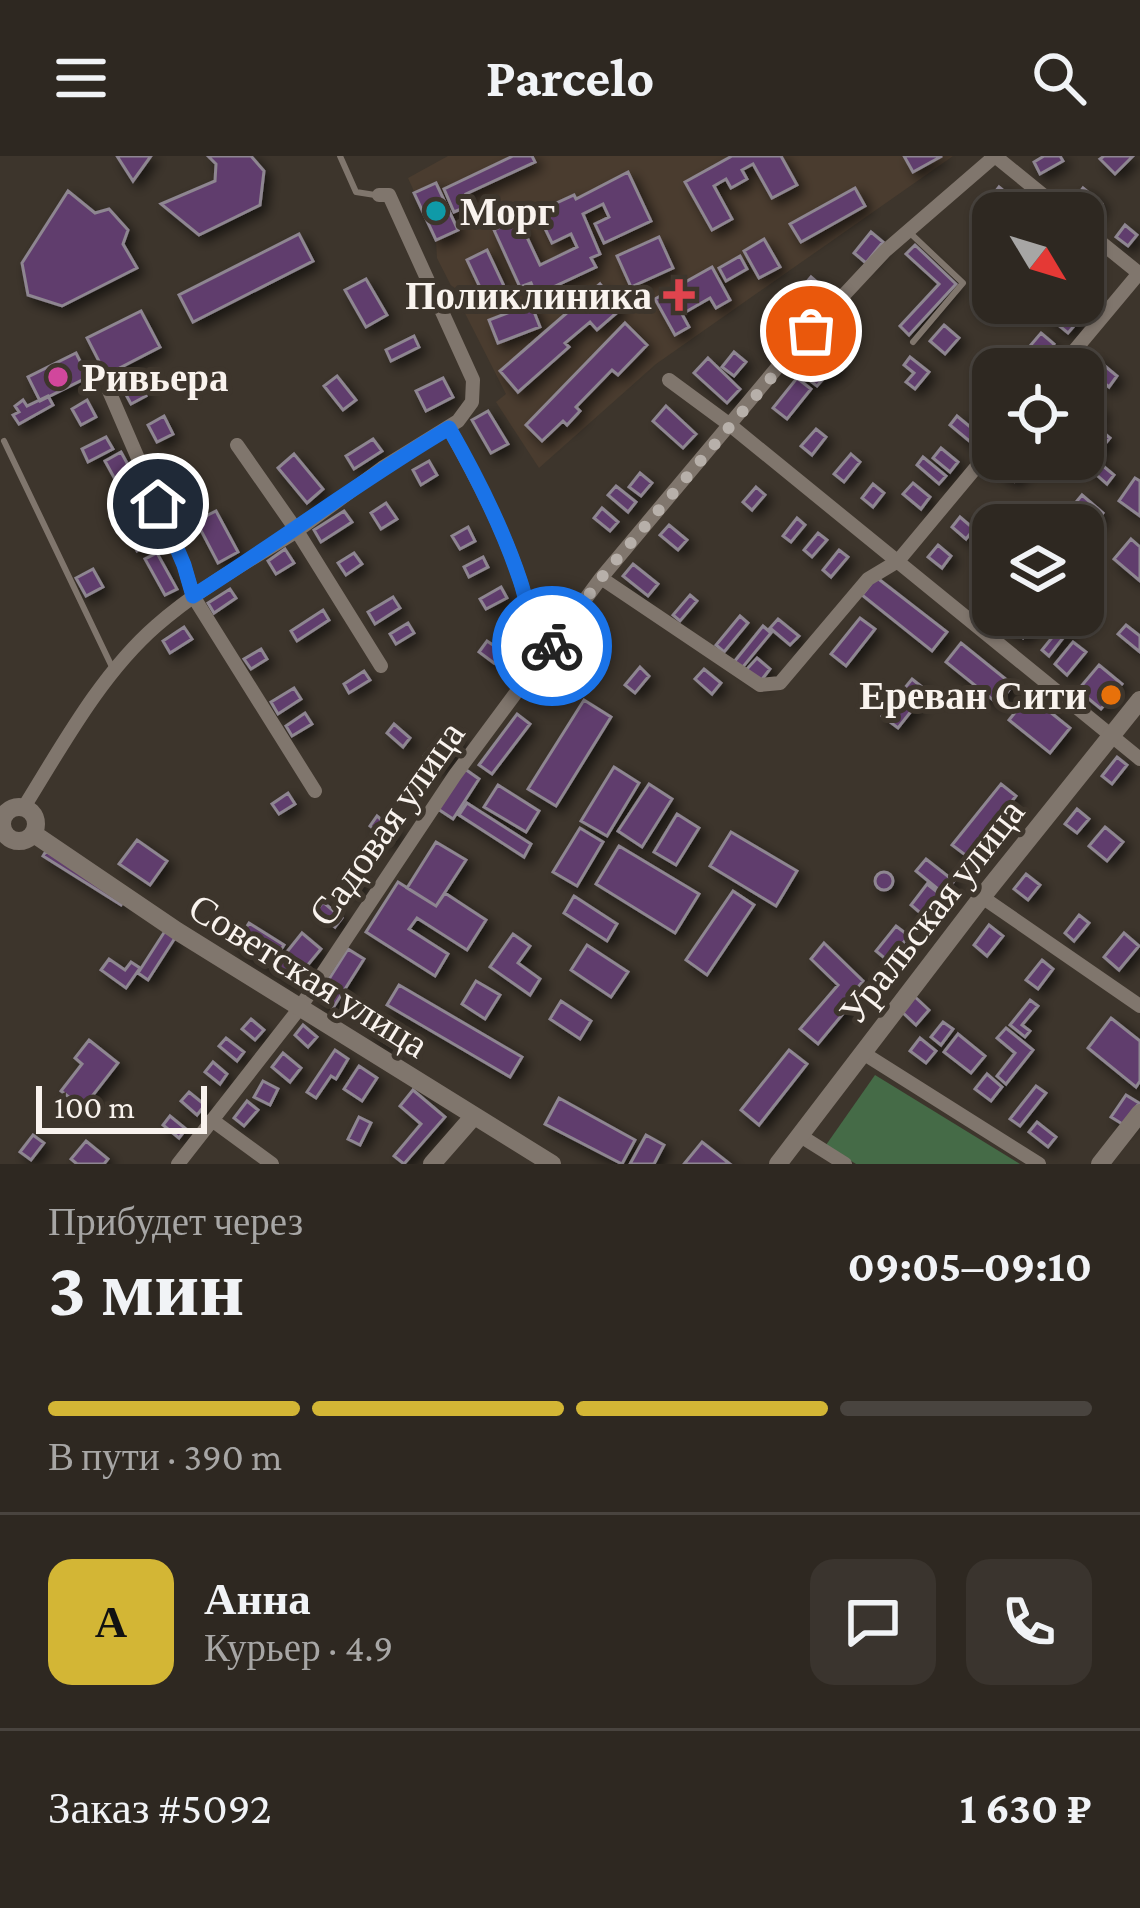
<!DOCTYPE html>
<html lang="ru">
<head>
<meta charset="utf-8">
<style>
	body { margin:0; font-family:"Crimson Pro",serif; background:#3a342e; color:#f1f3f6; height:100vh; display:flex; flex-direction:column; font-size:45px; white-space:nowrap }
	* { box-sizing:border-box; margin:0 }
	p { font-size:39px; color:#a7a6a5 }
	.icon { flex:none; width:66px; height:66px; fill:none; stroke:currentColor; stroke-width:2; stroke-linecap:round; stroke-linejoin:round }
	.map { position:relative; height:1008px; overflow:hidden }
	.side { display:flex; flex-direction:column; background:#2e2821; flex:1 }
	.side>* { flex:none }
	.needle { width:78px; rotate:128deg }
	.buttons { position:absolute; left:972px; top:36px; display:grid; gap:24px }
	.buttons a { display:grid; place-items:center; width:132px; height:132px; border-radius:24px; background:#2e2821; box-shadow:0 3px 9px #0004,0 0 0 3px #49443f; font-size:60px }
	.scale { position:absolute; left:36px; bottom:30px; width:171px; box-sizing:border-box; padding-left:12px; border:6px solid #f9f3ee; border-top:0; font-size:33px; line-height:42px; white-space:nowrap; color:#f9f3ee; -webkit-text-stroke:9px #3d352c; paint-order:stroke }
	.pin { position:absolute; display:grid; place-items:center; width:102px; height:102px; color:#fff; margin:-51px; border:6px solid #fff; border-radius:50%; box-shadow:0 3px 12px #0007 }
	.courier { position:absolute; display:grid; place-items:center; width:120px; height:120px; margin:-60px; border:9px solid #1a73e8; border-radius:50%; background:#fff; color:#222; box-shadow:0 3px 15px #0007 }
	.headline em { font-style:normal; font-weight:700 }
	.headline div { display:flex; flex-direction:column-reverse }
	.headline { display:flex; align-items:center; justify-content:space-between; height:204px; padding:0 48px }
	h1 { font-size:78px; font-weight:700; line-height:90px }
	.bar { display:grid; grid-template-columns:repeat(4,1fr); gap:18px 12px; align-content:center; height:144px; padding:0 48px }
	.bar i { height:15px; border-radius:9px; background:#49443f }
	.bar .on { background:#d3b635 }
	.bar p { grid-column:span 4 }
	.line { display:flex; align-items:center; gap:30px; padding:0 48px; border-top:3px solid #49443f }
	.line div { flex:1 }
	.round { display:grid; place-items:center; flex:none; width:126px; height:126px; border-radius:24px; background:#3a342e }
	header { display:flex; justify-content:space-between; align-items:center; height:156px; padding:0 48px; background:#2e2821; font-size:54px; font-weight:700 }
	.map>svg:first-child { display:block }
	.built { fill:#4a3c2f }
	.green { fill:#456b47 }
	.building { fill:#613e6d; stroke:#8e8691; stroke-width:3; filter:url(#shadow) }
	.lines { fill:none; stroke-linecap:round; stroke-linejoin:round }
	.path { stroke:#817a72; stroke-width:3; stroke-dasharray:9 9; stroke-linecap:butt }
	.lane { stroke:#80766d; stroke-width:6 }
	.street { stroke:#80766d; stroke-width:14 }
	.secondary { stroke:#80766d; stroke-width:18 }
	.done { stroke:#b7b0aa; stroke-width:12; stroke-dasharray:0 21.6 }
	.route { stroke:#1a73e8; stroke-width:15 }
	.culture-dot { fill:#0f9aa8; stroke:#3d352c; stroke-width:4.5 }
	.health-dot { fill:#e0444e; stroke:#3d352c; stroke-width:4.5 }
	.hotel-dot { fill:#d1479c; stroke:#3d352c; stroke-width:4.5 }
	.food-dot { fill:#e8710a; stroke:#3d352c; stroke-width:4.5 }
	.labels { text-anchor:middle; stroke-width:10; stroke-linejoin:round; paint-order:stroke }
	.poi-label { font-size:39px; font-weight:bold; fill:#f9f3ee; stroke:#3d352c; text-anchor:start }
	.street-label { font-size:39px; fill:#f9f3ee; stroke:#3d352c }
</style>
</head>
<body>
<header><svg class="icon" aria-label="menu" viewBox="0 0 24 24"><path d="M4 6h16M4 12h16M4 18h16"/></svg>Parcelo<svg class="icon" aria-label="search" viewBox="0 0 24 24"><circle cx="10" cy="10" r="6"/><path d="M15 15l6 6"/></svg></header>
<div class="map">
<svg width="1140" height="1008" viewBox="0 0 1140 1008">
	<defs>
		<filter id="shadow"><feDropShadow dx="5.5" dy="5.5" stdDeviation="6" flood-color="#0009"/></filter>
	</defs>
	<rect width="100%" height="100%" fill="#3d352c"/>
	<path class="built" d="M448,0H953L656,208L539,312L496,246L506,238L437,102L436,84L408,22Z"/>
	<path class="green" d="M875,919L1020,1008H856L826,989Z"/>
	<path class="building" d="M117,0H151L133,25Z
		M208,0H251L264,15L260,49L199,79L161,48L215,25L216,8Z
		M513,0H532L535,6L466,38L471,49L454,56L444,33Z
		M732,0H781L797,29L772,42L753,8L742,14L747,23L740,27L731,32L726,23L714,30L732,63L712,74L685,26Z
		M904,0H942L913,16Z
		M1044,0H1060L1063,5L1040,18L1034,6Z
		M1104,0H1133L1115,18L1100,3Z
		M628,16L651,65L604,87L595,68L609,61L603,48L583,58L600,98L591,102L596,111L536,139L531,127L520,131L494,74L518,62L540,109L577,91L571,78L552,87L537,56L574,39L576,43Z
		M436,27L458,74L436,84L414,37Z
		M999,31L1011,41L997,57L986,48Z
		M855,32L865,50L801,86L790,68Z
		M1083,32L1102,48L1093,59L1074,44Z
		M68,35L95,57L109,53L128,74L123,88L137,112L62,150L28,139L22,107Z
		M1125,69L1137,79L1128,90L1116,81Z
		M871,76L883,86L866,107L854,97Z
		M299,78L313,105L193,166L179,139Z
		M659,81L673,112L631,131L617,100Z
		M764,83L780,111L759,122L744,95Z
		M915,89L956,128L909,179L900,170L939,128L906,98Z
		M487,94L504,130L484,140L467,104Z
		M740,100L747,113L726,125L719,112Z
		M712,111L730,144L716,152L710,142L682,158L689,171L675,179L655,143Z
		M811,121L827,135L803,165L786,151Z
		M366,123L387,159L366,171L345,134Z
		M600,128L621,153L597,174L590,166L565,187L569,191L518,236L500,215Z
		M531,148L540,171L498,187L489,164Z
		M1063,149L1080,163L1068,177L1051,163Z
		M141,155L160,191L106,219L87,182Z
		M625,167L647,189L618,219L612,214L576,251L580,255L567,269L563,265L542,285L526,269Z
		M944,169L959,182L945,198L930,185Z
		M1041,177L1054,188L1044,201L1030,190Z
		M414,180L419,191L391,205L386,194Z
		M819,193L839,210L830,220L811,203Z
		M734,196L746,206L734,220L722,211Z
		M76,197L88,221L40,245L28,221Z
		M910,201L929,216L915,233L906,226L914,217L904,209Z
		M1094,201L1117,220L1109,231L1086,212Z
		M708,202L740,233L727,247L694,217Z
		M807,208L824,222L817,230L800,217Z
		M337,220L356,244L343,254L324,230Z
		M443,222L453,241L426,255L416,235Z
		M797,222L811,233L787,263L773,252Z
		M138,225L146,240L131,248L123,233Z
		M48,240L53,249L19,268L13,259L19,256L15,250L23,244L27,250Z
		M1083,241L1103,258L1096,266L1083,255Z
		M87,244L96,261L81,269L72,253Z
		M666,250L696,278L683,292L653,265Z
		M488,255L508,288L491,297L472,264Z
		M164,260L173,278L157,286L148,269Z
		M957,260L980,279L973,288L950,269Z
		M1095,270L1110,282L1089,307L1083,302V285Z
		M816,273L826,281L812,299L801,290Z
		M106,281L113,293L88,306L82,293Z
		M373,283L382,295L354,313L346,300Z
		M941,292L958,306L950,316L933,302Z
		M121,296L133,318L117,327L105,305Z
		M294,298L323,333L307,347L278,312Z
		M851,298L860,306L844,326L834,318Z
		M923,301L946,320L939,328L917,309Z
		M1007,303L1024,312L1014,325L999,313Z
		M429,305L437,319L421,329L413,314Z
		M1097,305L1114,319L1107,328L1090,313Z
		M640,317L652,327L641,340L629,331Z
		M1135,322L1140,325V360L1119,345Z
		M913,327L930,341L921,353L903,338Z
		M873,328L884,337L873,351L862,342Z
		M136,330L153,360L133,371L117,341Z
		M616,330L636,346L628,356L608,339Z
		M756,331L765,339L752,354L743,346Z
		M1082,339L1103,357L1094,369L1072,351Z
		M386,347L397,363L381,373L371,357Z
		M602,352L618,366L610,375L594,362Z
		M216,355L238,396L218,407L196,365Z
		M344,355L352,366L321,386L314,374Z
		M960,361L974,373L966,383L952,371Z
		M797,362L805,369L791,386L783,380Z
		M669,369L687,384L678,394L660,379Z
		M468,371L475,385L460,393L452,380Z
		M150,375L156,385L137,395L132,385Z
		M818,377L827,384L812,401L804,394Z
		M1131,383L1140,391V425L1114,403Z
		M938,389L951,400L942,412L928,401Z
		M285,393L294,407L276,418L268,405Z
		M839,394L848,401L831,421L823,414Z
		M157,397L177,433L165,439L145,403Z
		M354,397L362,408L346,419L338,407Z
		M483,401L488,411L469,421L464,411Z
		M633,408L658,428L648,440L623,420Z
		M93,413L103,431L86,440L76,422Z
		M876,421L947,476L932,495L862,439Z
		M501,431L507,442L486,453L480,443Z
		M230,433L236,442L214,457L208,447Z
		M690,439L697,445L680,465L673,459Z
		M393,441L400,452L375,468L368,456Z
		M323,454L329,464L297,485L291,475Z
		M740,460L748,467L724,496L716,489Z
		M1016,460L1031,472L1023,482L1008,470Z
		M860,462L875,473L846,510L831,498Z
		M778,463L799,480L790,489L770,472Z
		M408,467L414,477L396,488L390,478Z
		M1063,468L1070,473L1049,500L1042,494Z
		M1126,469L1140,480V496L1118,478Z
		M763,470L771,477L742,512L734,506Z
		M184,471L192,483L170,497L163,485Z
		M576,478L595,493L588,502L569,486Z
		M487,485L502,495L494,507L479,496Z
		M1073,486L1086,496L1067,519L1055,508Z
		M961,487L1013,529L998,548L946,506Z
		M261,493L267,503L251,513L244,503Z
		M757,502L770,513L760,526L746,514Z
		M1099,509L1122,528L1101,553L1078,534Z
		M640,511L649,520L635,537L625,529Z
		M704,513L721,527L712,538L695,523Z
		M364,515L370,524L349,537L344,528Z
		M912,523L927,535L898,572L882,560Z
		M294,532L301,543L278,558L271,546Z
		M1029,539L1070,572L1050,597L1009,564Z
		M584,544L611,561L556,650L528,633Z
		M305,557L312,568L292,580L286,570Z
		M517,558L530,568L492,618L479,609Z
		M394,568L410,582L403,591L387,577Z
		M445,573L461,585L439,613L424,600Z
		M1117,601L1127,609L1112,628L1102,620Z
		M614,611L639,627L607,680L581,665Z
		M465,613L479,623L453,663L438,653Z
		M649,628L672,643L642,691L618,675Z
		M1001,628L1016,640L968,701L952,689Z
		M498,629L539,655L526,676L484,651Z
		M288,637L295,648L279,658L272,648Z
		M467,647L531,688L524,701L459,659Z
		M1077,653L1089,663L1077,677L1065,668Z
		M677,658L699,672L676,709L654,696Z
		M377,660L396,676L389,685L370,670Z
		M1105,671L1123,686L1107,705L1089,690Z
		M580,672L603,686L577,730L553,716Z
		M731,676L797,715L776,750L710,710Z
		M137,684L167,705L150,729L119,708Z
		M436,686L466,704L436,750L407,732Z
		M619,690L699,738L675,777L596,728Z
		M46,695L124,744L121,749L43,700Z
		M926,703L954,725L944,738L916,715Z
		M348,715L363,727L355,736L340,724Z
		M875 725a9 9 0 1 1 18 0a9 9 0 1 1-18 0Z
		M1026,718L1040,729L1028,744L1014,733Z
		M398,726L436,750L445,737L486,764L467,794L417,762L409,773L448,798L435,820L366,776Z
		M927,728L941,739L924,760L911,749Z
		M733,735L754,749L707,819L686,804Z
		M574,740L617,768L607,785L564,757Z
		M323,746L342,762L335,771L316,755Z
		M1079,759L1089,767L1074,785L1065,777Z
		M249,767L284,789L270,811L235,789Z
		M989,769L1003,780L987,800L974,789Z
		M896,770L909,780L888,805L876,795Z
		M165,775L175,782L148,824L138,817Z
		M302,777L321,793L293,827L274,812Z
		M1124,777L1139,790L1119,814L1104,801Z
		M513,778L530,790L518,807L540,823L530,839L490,811Z
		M824,787L863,825L852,839L856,842L818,888L800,873L838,829L811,803Z
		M587,789L628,816L611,841L571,814Z
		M348,793L364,803L333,852L317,842Z
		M109,803L125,814L131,806L140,812L126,832L101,814Z
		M1042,804L1053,813L1038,833L1026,824Z
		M476,825L500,839L485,863L462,848Z
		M399,829L522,901L510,921L387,849Z
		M914,840L929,854L916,869L901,855Z
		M1030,844L1038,850L1022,869L1030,875L1025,881L1010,869Z
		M561,845L591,865L580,883L550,863Z
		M382,859L407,875L396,893L370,877Z
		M1111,862L1140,885V925L1136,931L1088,892Z
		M251,863L264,874L255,884L242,873Z
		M943,866L953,873L941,889L931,881Z
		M303,869L317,881L308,891L295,879Z
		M1006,872L1033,894L1006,928L997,920L1015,897L997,882Z
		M958,878L985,900L971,917L944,896Z
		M226,882L244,896L237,905L219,890Z
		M920,882L936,895L926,907L910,895Z
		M89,884L118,907L83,952L61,935L82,908L75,902Z
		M335,894L348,903L336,923L331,920L316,942L307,936Z
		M789,894L807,908L759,969L741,954Z
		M283,897L301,912L290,926L272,911Z
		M213,906L227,918L220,928L205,916Z
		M359,910L377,922L362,945L344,933Z
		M987,918L1002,931L991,945L975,933Z
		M263,925L278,933L270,949L254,941Z
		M1036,930L1046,937L1020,970L1010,963Z
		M413,934L445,961L404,1008L394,1000L421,968L400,950Z
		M189,936L205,949L197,959L181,945Z
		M1126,939L1139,947L1124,969L1111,961Z
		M559,942L635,984L622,1008L545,968Z
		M247,945L258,954L244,970L234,962Z
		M170,960L186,973L179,982L163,969Z
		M359,961L371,967L360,989L348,983Z
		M1037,966L1056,981L1048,991L1029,976Z
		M33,979L44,987L31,1004L20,996Z
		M646,979L664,989L654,1008H630Z
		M86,985L108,1003L104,1008H77L71,1003Z
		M702,986L730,1008H684Z"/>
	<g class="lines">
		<path class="path" d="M0,652L4,659"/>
		<path class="lane" d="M340,0L356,36L375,39
			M908,75L963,127L913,186
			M4,285L113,513"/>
		<path class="street" d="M995,0L1065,57
			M379,39H389L473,224L472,246L458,265L382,312L297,375L381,510
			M1083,72L1140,118
			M1059,213L1140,116
			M669,224L730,269L1140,603
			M109,235L184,409L193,440L315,635
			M449,272C476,321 502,370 520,424C529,450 531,478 542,504
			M601,422L760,529L780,527L868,423L898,405L993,291
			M24,651C62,590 101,518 156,470C199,432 249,405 297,375L237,289
			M982,741L1140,850
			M863,897L1039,1008
			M212,964L272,1008
			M799,979L845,1008
			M178,1008L299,853L455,619L601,422L786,201L885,95L995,0"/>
		<path class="secondary" d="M2 668a17 17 0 1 1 34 0a17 17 0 1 1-34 0Z
			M34,678L177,775L552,1008
			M432,1008L473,961
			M778,1008L982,741L1140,544
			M1100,1008L1140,957"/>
	</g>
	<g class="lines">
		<path class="done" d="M552,490L601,422L811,175"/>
		<path class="route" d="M158,348L184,409L193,440C279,386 361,324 449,272C477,321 502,370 520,424C529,450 531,478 542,504L552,490"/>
	</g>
	<circle class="culture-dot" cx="436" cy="55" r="12"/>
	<path class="health-dot" d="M673 121h12v12h12v12h-12v12h-12v-12h-12v-12h12z"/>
	<circle class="hotel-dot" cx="58" cy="221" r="12"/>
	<circle class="food-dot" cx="1111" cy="539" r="12"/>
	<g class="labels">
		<g class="poi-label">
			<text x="460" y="69">Морг</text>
			<text x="652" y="153" text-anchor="end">Поликлиника</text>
			<text x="82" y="235">Ривьера</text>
			<text x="1087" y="553" text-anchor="end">Ереван Сити</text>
		</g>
		<g class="street-label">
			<text transform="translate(386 667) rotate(-55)" y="14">Садовая улица</text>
			<text transform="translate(931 755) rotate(-52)" y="14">Уральская улица</text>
			<text transform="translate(309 819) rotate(32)" y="14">Советская улица</text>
		</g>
	</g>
</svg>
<div class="buttons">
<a><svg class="needle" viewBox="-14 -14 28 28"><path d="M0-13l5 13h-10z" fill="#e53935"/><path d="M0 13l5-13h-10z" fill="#a7a6a5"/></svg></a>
<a><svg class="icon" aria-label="locate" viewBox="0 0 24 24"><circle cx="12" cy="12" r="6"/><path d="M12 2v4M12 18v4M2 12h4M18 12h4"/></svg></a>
<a><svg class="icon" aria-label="layers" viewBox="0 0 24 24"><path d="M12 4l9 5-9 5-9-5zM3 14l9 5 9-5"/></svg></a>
</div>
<div class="scale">100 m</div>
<div class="pin" style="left:811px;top:175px;background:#ea580c"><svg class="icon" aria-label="bag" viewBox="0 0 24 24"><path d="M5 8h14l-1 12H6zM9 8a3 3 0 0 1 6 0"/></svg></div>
<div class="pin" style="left:158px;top:348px;background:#1f2937"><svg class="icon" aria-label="home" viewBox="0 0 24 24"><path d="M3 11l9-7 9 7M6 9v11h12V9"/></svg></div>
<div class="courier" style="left:552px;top:490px"><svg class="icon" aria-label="bike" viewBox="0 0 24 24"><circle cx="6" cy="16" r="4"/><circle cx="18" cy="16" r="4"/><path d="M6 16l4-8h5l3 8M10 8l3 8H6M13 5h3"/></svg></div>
</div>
<section class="side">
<div class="headline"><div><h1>3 мин</h1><p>Прибудет через</p></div><em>09:05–09:10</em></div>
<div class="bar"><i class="on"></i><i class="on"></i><i class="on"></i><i></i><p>В пути · 390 m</p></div>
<div class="line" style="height:216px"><b class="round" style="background:#d3b635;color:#111">А</b><div><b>Анна</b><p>Курьер · 4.9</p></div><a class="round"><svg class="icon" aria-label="chat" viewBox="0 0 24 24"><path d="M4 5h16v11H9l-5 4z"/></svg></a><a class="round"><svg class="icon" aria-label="phone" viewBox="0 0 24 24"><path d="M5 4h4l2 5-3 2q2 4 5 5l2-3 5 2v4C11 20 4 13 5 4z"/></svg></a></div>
<div class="line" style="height:156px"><div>Заказ #5092</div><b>1 630 ₽</b></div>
</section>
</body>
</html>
